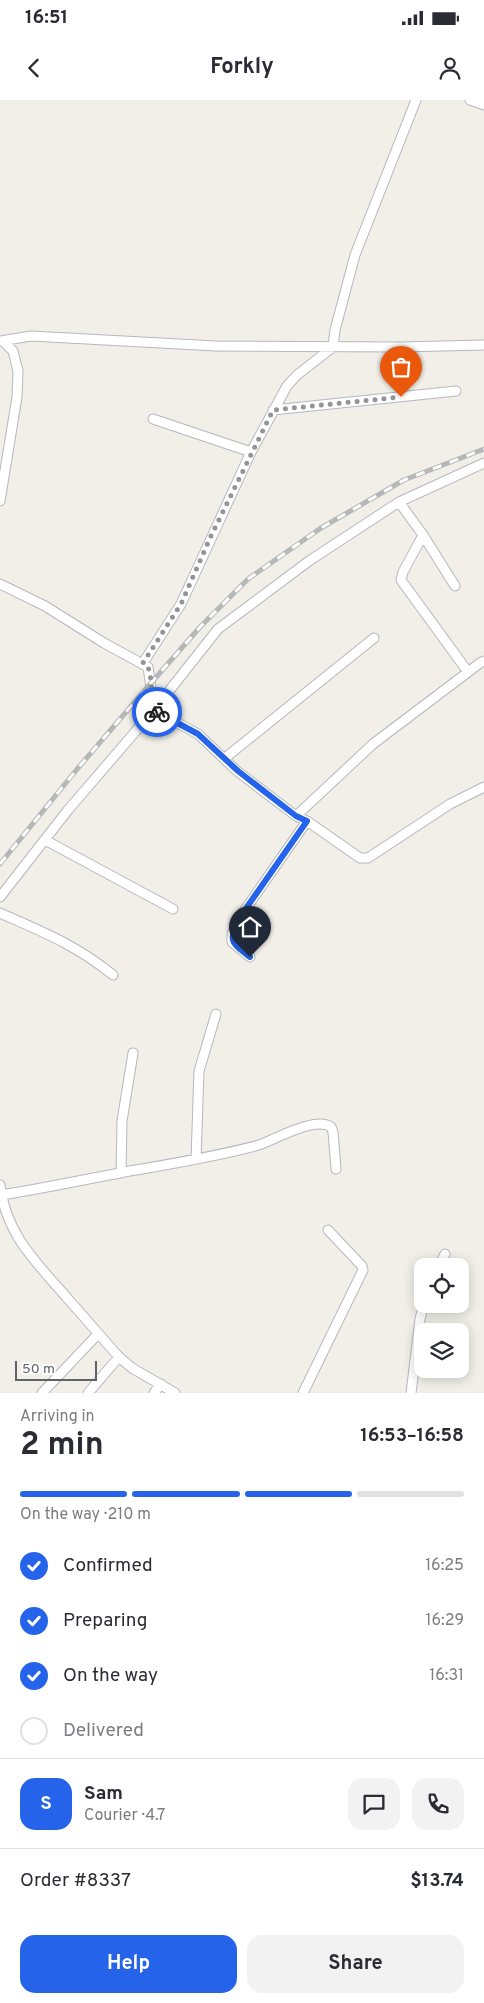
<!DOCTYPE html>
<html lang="en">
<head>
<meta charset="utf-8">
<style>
	body { margin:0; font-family:Overpass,sans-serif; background:#f2f2f3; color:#2b2b33; height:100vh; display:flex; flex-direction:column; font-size:19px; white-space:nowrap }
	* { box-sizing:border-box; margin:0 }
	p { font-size:16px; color:#7c7c81 }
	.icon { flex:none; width:28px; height:28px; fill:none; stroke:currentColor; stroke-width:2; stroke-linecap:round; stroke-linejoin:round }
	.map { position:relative; height:1293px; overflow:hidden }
	.side { display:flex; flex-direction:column; background:#fff; flex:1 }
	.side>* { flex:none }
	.buttons { position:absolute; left:414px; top:1158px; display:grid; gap:10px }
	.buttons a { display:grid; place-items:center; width:55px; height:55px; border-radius:10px; background:#fff; box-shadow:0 2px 12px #0003; font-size:25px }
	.scale { position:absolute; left:15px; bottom:12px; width:82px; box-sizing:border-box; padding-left:5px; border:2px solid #5f6368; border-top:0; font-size:14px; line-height:18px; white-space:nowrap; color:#5f6368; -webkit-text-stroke:4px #fff; paint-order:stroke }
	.pin { position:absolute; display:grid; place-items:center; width:42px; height:42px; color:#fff; margin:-51px -21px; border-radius:50% 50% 50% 0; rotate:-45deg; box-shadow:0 0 5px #0007 }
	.pin .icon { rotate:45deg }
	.courier { position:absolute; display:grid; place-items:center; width:50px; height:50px; margin:-25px; border:4px solid #2563eb; border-radius:50%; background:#fff; color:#222; box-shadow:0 1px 6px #0007 }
	.head em { font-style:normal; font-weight:700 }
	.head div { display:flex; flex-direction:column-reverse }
	.head { display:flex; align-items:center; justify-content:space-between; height:85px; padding:0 20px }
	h1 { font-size:32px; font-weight:700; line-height:38px }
	.bar { display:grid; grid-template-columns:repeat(4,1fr); gap:8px 5px; align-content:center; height:60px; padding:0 20px }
	.bar i { height:6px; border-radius:4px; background:#e1e1e2 }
	.bar .on { background:#2563eb }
	.bar p { grid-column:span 4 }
	.line { display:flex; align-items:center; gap:12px; padding:0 20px; border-top:1px solid #e1e1e2 }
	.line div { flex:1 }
	.round { display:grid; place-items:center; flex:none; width:52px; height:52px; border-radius:15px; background:#f2f2f3 }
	ol { padding:0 20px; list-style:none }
	li { display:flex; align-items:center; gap:15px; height:55px }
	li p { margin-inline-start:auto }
	li .icon { padding:5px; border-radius:50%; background:#2563eb; color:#fff; stroke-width:4 }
	li:last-child { color:#7c7c81 }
	li i { width:28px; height:28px; border:2px solid #e1e1e2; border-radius:50% }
	.button { display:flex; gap:10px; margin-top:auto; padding:10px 20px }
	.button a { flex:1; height:58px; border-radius:15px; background:#2563eb; color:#fff; font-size:20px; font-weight:700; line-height:58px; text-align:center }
	.button a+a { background:#f2f2f3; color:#2b2b33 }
	.status { display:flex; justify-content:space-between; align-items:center; height:35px; padding:0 25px; background:#fff; direction:ltr }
	.status svg { height:14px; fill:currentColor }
	header { display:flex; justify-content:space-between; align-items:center; height:65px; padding:0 20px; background:#fff; font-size:22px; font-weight:700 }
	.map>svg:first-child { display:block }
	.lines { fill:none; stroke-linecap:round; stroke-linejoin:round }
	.minor-casing { stroke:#b5b8bc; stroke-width:11 }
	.minor { stroke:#fff; stroke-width:9 }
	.rail-casing { stroke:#b6b7b8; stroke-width:5 }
	.rail { stroke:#fff; stroke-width:3; stroke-dasharray:9; stroke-linecap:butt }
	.done { stroke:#929495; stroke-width:5; stroke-dasharray:0 9 }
	.route { stroke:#2563eb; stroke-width:6 }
</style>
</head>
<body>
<div class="status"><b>16:51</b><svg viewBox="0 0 49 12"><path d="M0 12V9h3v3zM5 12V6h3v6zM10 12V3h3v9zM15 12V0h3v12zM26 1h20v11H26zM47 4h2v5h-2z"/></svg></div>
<header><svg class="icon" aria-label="back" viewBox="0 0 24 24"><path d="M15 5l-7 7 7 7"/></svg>Forkly<svg class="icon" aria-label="person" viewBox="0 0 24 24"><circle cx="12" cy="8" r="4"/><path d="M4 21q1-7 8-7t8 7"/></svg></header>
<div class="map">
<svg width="484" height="1293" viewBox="0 0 484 1293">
	<rect width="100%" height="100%" fill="#f1efe8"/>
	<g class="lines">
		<g class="minor-casing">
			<path id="minor" d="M470,0L484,5
				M0,241L31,236L216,246L401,247L484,245
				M273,310L456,291
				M153,319L251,352
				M0,401L17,297L18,271L13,251L3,241
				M399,402L423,435L455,486
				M423,435L403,472L401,480L468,572
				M0,484L45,506L104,543L148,567L154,610L198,634L237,671L296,716L307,721L360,758H368L450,704L484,687
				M143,563L181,504L251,352L287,286L297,275L333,247L335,230L355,155L416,0
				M225,658L374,538
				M296,716L373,644L480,563L484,561
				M45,740L173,809
				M0,797L68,710L154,610L218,529L309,461L399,402L484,363
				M0,813C43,832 76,845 113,875
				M250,857L232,842V834L240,817L307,721
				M196,1059L199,971L216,914
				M121,1073L122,1021L133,953
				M0,1085C6,1135 37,1163 68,1199C85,1218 102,1238 119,1257L132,1268L175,1293
				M1,1095C46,1088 91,1078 136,1070C177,1063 219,1056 259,1045C276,1039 315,1016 331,1027L333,1032L336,1069
				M439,1166L445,1154
				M42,1293L98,1234
				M88,1293L119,1257
				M154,1293L161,1284
				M303,1293L363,1170L362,1166L328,1130
				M411,1293L420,1219L424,1204"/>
		</g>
		<use href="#minor" class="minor"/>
		<g class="rail-casing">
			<path id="rail" d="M0,764L78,668L151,583L201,526L248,479L321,428L404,380L484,349"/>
		</g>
		<use href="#rail" class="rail"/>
	</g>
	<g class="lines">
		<path class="done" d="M157,612L154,610L150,573L148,567L143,563L181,504L211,436L273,310L401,297"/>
		<path class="route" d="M157,612L198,634L238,671L296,716L307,721L240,817C229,841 229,841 250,857"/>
	</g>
</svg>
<div class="buttons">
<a><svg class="icon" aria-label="locate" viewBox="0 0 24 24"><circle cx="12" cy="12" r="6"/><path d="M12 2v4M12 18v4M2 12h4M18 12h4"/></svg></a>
<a><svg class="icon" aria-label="layers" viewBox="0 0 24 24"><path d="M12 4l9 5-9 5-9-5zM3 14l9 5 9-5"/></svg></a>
</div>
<div class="scale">50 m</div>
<div class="pin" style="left:401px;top:297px;background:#ea580c"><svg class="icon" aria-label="bag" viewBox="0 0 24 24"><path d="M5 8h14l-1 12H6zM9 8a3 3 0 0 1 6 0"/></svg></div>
<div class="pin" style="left:250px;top:857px;background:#1f2937"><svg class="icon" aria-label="home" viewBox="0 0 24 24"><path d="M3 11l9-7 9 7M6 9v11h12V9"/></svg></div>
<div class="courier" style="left:157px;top:612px"><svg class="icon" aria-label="bike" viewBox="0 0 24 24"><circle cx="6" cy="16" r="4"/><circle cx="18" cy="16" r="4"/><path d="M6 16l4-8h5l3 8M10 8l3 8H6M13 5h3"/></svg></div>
</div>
<section class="side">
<div class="head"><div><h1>2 min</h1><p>Arriving in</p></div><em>16:53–16:58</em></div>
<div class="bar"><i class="on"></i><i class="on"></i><i class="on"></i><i></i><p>On the way · 210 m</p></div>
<ol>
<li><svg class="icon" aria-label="check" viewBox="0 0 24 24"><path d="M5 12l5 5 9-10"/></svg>Confirmed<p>16:25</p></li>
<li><svg class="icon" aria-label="check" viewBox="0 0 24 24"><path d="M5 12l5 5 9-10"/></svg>Preparing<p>16:29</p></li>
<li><svg class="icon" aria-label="check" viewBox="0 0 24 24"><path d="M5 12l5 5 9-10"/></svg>On the way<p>16:31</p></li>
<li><i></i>Delivered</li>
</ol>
<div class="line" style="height:90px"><b class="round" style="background:#2563eb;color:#fff">S</b><div><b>Sam</b><p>Courier · 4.7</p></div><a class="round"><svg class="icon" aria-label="chat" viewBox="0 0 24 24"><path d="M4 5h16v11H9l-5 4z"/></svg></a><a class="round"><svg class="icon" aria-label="phone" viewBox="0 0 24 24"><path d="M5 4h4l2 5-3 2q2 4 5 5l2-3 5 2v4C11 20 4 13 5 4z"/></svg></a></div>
<div class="line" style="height:65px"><div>Order #8337</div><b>$13.74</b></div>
<div class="button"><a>Help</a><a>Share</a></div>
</section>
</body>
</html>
